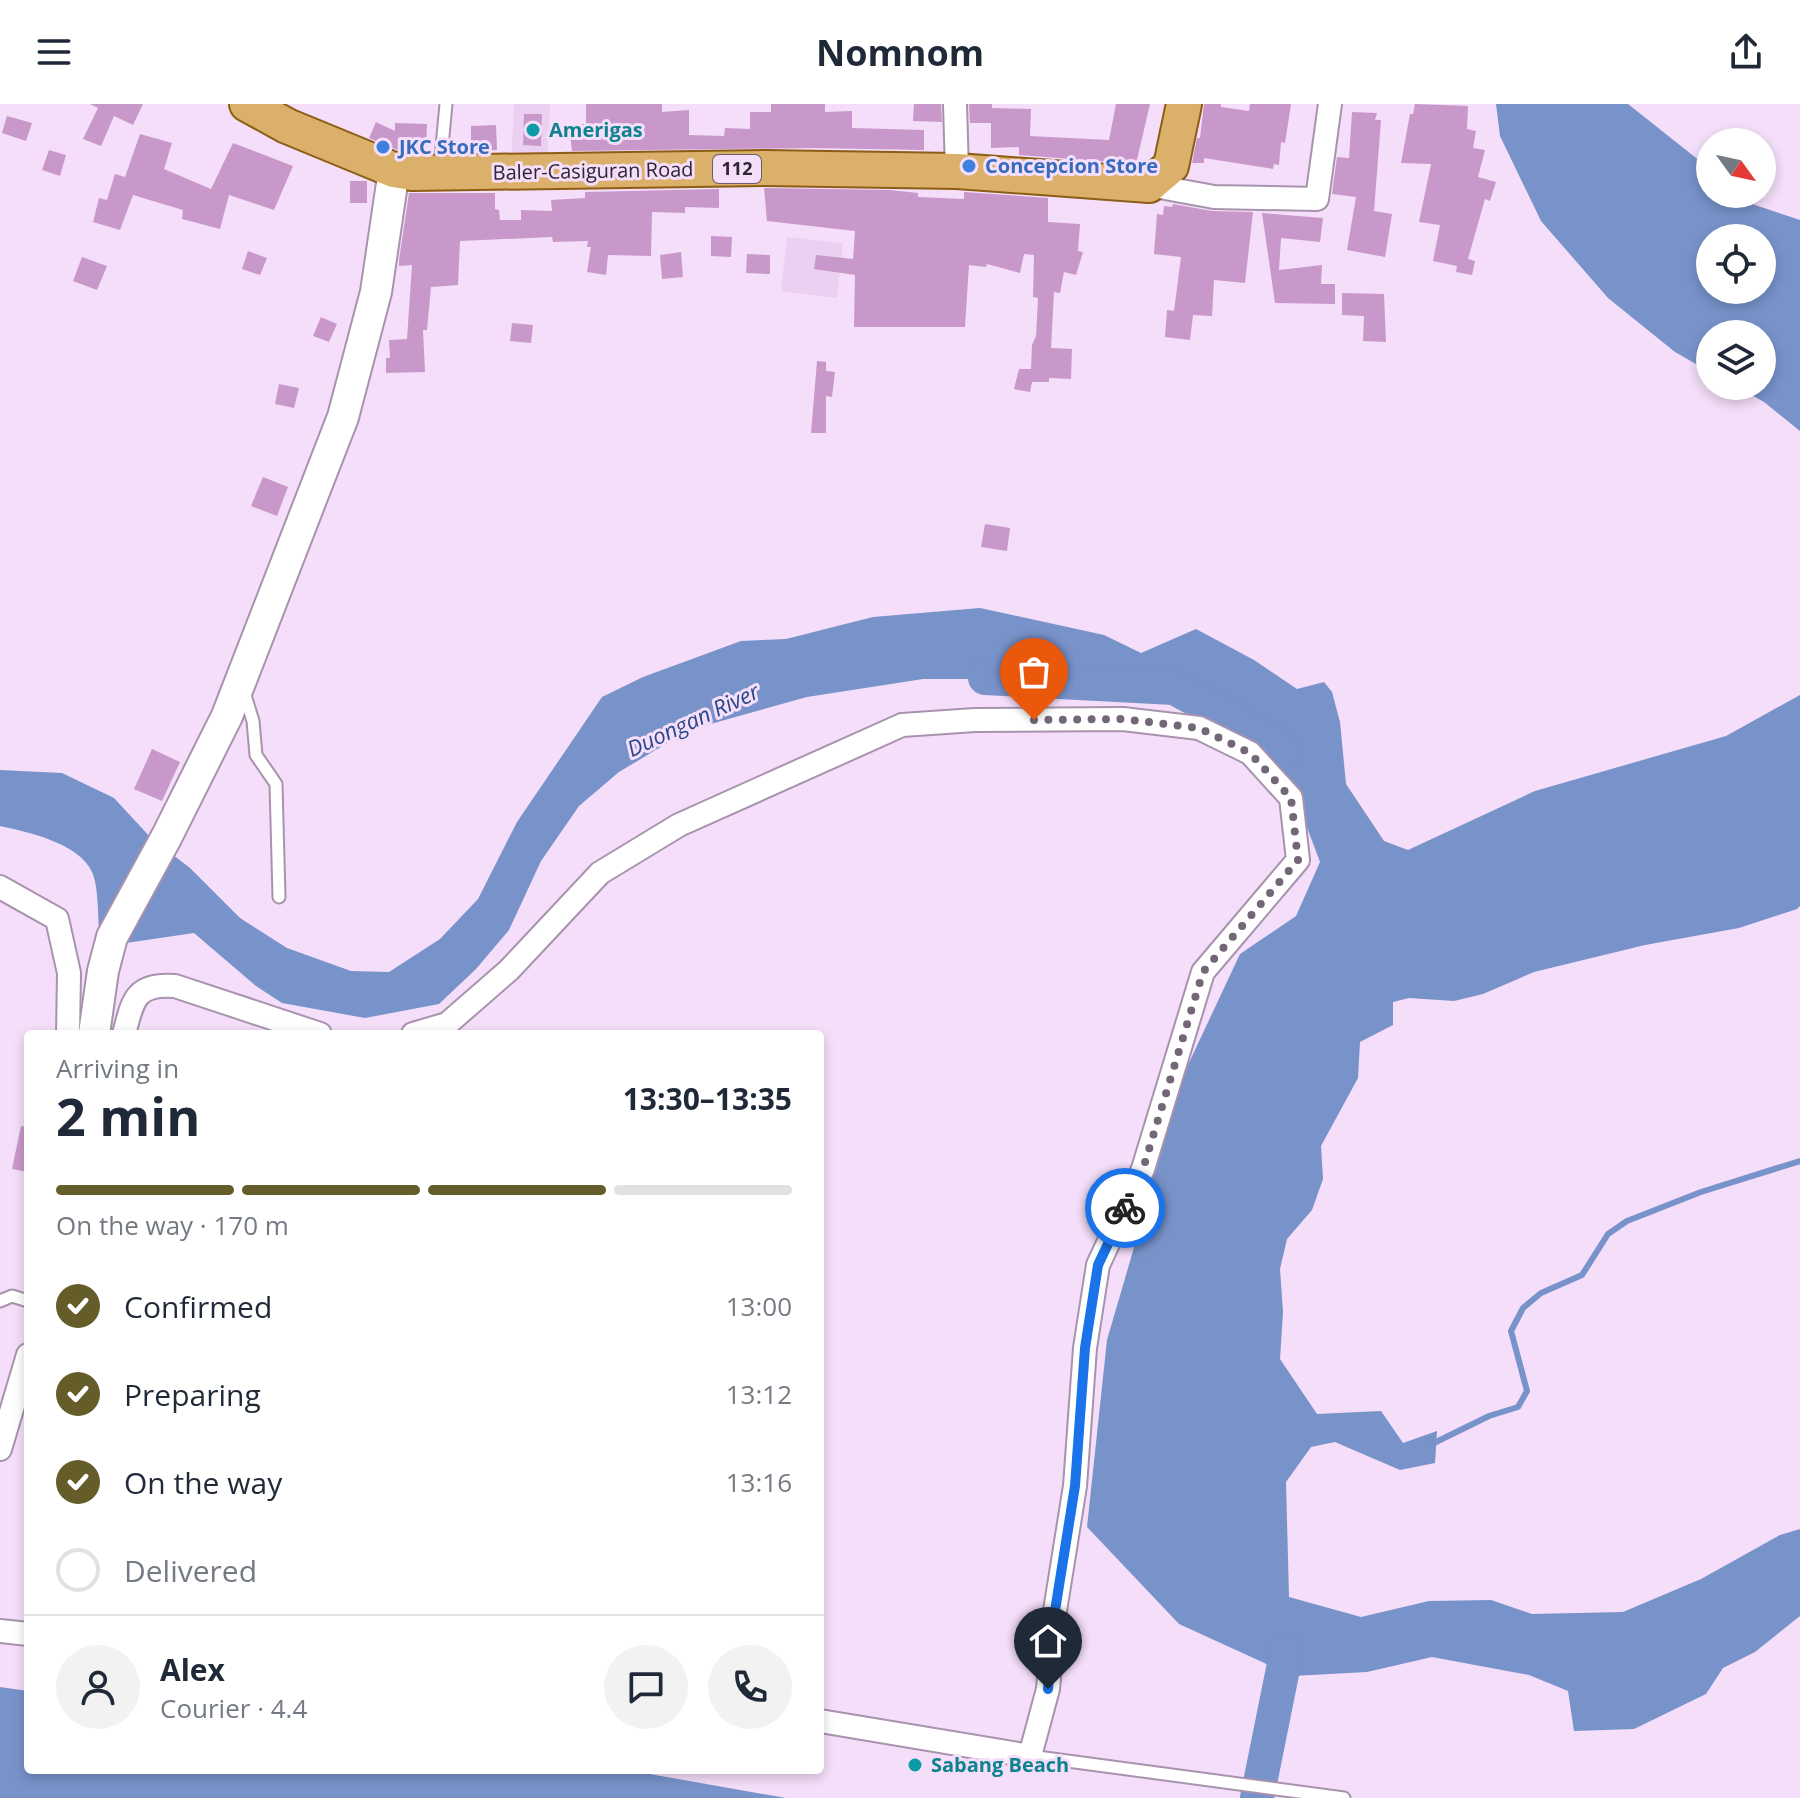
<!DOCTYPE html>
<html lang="en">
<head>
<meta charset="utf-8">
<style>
	body { margin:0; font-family:"Open Sans",sans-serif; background:#f2f2f3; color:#1f2937; height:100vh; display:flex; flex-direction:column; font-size:30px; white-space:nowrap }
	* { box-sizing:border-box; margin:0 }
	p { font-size:26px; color:#747a83 }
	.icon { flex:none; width:44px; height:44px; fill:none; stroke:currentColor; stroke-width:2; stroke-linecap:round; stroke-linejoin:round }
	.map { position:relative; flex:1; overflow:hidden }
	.details { position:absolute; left:24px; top:926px; width:800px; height:744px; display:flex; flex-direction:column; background:#fff; border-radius:8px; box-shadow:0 4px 12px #0003 }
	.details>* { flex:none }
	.needle { width:52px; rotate:123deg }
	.fabs { position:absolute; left:1696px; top:24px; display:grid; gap:16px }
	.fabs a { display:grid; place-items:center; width:80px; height:80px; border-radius:50%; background:#fff; box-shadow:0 4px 12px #0003; font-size:40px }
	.pin { position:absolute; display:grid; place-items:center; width:68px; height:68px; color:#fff; margin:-82px -34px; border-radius:50% 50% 50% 0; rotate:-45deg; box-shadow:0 0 8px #0007 }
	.pin .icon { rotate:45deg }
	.courier { position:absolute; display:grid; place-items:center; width:80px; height:80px; margin:-40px; border:6px solid #1a73e8; border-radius:50%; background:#fff; color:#222; box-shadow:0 2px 10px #0007 }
	.overview em { font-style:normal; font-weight:700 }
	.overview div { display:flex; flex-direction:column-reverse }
	.overview { display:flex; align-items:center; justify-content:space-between; height:136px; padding:0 32px }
	h1 { font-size:52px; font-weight:700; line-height:60px }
	.bar { display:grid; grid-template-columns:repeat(4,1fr); gap:12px 8px; align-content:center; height:96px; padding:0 32px }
	.bar i { height:10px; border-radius:6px; background:#e0e1e3 }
	.bar .selected { background:#645d2a }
	.bar p { grid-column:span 4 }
	.line { display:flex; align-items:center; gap:20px; padding:0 32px; border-top:2px solid #e0e1e3 }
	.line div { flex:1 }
	.round { display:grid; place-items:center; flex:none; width:84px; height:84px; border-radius:42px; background:#f2f2f3 }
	ol { padding:0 32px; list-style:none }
	li { display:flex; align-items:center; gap:24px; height:88px }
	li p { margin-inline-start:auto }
	li .icon { padding:8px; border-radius:50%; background:#645d2a; color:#fff; stroke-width:4 }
	li:last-child { color:#747a83 }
	li i { width:44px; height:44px; border:4px solid #e0e1e3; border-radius:50% }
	header { display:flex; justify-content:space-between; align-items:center; height:104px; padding:0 32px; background:#fff; font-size:36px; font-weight:700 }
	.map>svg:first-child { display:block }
	.built { fill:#ebd0f1 }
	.water { fill:#7892ca; fill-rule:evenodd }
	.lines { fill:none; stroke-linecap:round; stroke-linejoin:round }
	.stream { stroke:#7892ca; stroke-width:6 }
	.river { stroke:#7892ca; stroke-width:34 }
	.building { fill:#c998ca }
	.lane-casing { stroke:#a893ad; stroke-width:15 }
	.street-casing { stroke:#a893ad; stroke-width:26 }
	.secondary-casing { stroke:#a893ad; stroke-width:34 }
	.primary-casing { stroke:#8e5d15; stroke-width:38 }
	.lane { stroke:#fff; stroke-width:11 }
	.street { stroke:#fff; stroke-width:22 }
	.secondary { stroke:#fff; stroke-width:30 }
	.primary { stroke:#dab06a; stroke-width:34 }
	.done { stroke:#736676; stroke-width:8; stroke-dasharray:0 14.4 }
	.route { stroke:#1a73e8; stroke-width:10 }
	.culture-dot { fill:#0f9aa8; stroke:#f4def9; stroke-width:3 }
	.shop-dot { fill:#3f7fe0; stroke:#f4def9; stroke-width:3 }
	.labels { text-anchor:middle; stroke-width:6; stroke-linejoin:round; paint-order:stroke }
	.shield { fill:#f4def9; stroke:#695d6c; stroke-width:2 }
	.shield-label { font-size:18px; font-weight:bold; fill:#2e2630 }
	.culture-label { font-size:20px; font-weight:bold; fill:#0d838f; stroke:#f4def9; text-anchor:start }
	.shop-label { font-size:20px; font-weight:bold; fill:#366cbe; stroke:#f4def9; text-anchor:start }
	.street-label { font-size:20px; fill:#2e2630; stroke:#f4def9 }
	.water-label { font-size:22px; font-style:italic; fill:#29478a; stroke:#f4def9 }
</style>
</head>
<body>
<header><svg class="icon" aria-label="menu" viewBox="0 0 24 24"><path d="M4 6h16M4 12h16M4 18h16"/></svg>Nomnom<svg class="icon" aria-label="share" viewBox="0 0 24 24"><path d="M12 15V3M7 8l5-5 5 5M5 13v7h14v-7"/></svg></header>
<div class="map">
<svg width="1800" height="1694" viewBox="0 0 1800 1694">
	<rect width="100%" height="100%" fill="#f4def9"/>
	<path class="built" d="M514,0H550L547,63L511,62Z
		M787,133L843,139L837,194L781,187Z"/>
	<path class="water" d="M1496,0H1628L1710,65V90H1739L1749,99L1800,116V327L1764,298L1736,282H1762V230H1710V268L1675,248L1608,194L1541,117L1500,32ZM1710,134H1762V186H1710Z
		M980,504L1104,531L1141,549L1196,525L1254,556L1297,585L1324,578L1332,588L1340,618L1346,680L1384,737L1408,746L1535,687L1726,632L1800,591V802L1797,805L1739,824L1645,841L1534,868L1483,890L1454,897L1409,894L1393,898V921L1360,938L1358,974L1321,1042L1323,1075L1312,1106L1287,1135L1280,1165L1283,1208L1280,1255L1317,1310L1381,1307L1403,1339L1437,1327L1435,1359L1400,1366L1335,1338L1311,1343L1286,1378L1289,1493L1361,1513L1429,1497L1491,1496L1532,1510L1623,1508L1701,1475L1780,1431L1800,1425V1512L1755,1548L1723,1564L1706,1590L1634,1625L1574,1627L1568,1587L1529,1571L1432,1553L1367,1568L1293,1572L1179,1520L1087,1423L1107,1236L1133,1147L1172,995L1240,850L1296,812L1320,758L1293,686L1258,633L1232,610L1183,587L1105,575H923L807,593L689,626L619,668L579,702L541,757L509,826L476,865L439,900L365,914L282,899L256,882L194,829L126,839L99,824C98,810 98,780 92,768C79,739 28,728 0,722V666L62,669L114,694L151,734L190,764L240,814L287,844L351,867L389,868L440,835L478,795L517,718L602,593L643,573L741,537L786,535L873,513Z
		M0,1583L28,1587V1666H627L786,1694H0Z"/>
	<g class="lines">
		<path class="stream" d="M1432,1340L1489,1312L1518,1303L1527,1287L1511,1227L1523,1204L1541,1189L1582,1171L1608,1130L1627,1117L1701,1088L1800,1057"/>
		<path class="river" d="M985,574L1174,584L1279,640L1283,646
			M1257,1694L1287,1545"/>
	</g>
	<path class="building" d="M90,0H143L133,21L114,12L101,42L83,35L98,4Z
		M586,0H662V8L689,6V31L724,32L725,24L750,25V8H771V0H825V8L852,7V24L924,26V46L814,44L572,47L569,21L586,20Z
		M914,0H941L942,18L913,17Z
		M969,0H992V4L1031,5L1030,32L1109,36L1116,0H1150L1136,60L1019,51V43L991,44V19H970Z
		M1204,0H1221V3L1249,7L1250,0H1291L1285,39L1281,38L1279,61L1274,60L1273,65L1204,54V59H1192L1197,34H1200Z
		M1415,0L1468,2L1467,25L1476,27L1473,44L1485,46L1478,73L1496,78L1490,97L1485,95L1468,155L1475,157L1472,171L1456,168L1457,162L1433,157L1440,121L1419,118L1431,60L1401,59L1410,10H1413Z
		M1352,8L1377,9L1375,16H1381L1374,107L1392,110L1385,153L1347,146L1356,93L1332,90L1337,53L1349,54Z
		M524,10H542L541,42L523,41Z
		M7,12L32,19L26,37L2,29Z
		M376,18L395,27V19L427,20L426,49L400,47L369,34Z
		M496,21L497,46L471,47V22Z
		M140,30L172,39L164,65L211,85L233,39L293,62L274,106L229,91L220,125L182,115L183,106L133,91L120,126L93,118L99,94L107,96L115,70L125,73Z
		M49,46L66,51L60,72L42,66Z
		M350,77H367V99H350Z
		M764,84L890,86L918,89V93L964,95V88L1048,94V118L1080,120L1078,147L1083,148L1076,171L1064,168L1060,189L1054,188L1051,244L1072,245L1071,275L1049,274V278H1032L1030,288L1014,285L1019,265H1031L1032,241L1036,232L1038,194L1033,193L1034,151L1024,150L1020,169L987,160L986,163L969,161L965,223H854L855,171L814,165L816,151L853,155L855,127L767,117Z
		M719,85V104L685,103V109L652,108L651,152L608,151L606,171L587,168L591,143H587L588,137L553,138L552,133L460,137L458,181L431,183L427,226H423L425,268L386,269V254H390L389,236L407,235L412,161L399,162V156L409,89H495V105L499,106L500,116H521V106L552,107L551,96L585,94V88Z
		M1173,100L1212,107L1253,108L1245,179L1214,176L1212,212L1193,211L1190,236L1165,233L1167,206L1174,207L1181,153L1154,150L1157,110L1163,111L1164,102L1172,103Z
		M1262,109L1323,114L1320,138L1281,134L1279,166L1322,161L1321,180H1335V200L1275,199Z
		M711,132L732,133L731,153L711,152Z
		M248,147L267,154L260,171L242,165Z
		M681,148L683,173L662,175L660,151Z
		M747,150L770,151V170L746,169Z
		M82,153L107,162L97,186L73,177Z
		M1342,189L1384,190L1386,238L1363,237L1364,212L1342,211Z
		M321,213L337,220L329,238L313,232Z
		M512,219L533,221L531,239L510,237Z
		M817,257L826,258V267L835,268L832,293L826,292V329H811Z
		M279,280L299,284L294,304L275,300Z
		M263,373L288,383L277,412L251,402Z
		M985,420L1010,424L1007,447L981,443Z
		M152,645L180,658L162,697L134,685Z
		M21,1022L28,1023V1068L12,1065Z"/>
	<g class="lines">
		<g class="lane-casing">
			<path id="lane" d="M440,64L446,0
				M244,588L253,617L256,651L276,680L279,793
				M0,1197L12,1192L28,1197
				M1030,1652L1344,1694"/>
		</g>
		<g class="street-casing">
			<path id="street" d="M955,0L957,67
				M1149,81L1214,93L1317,95L1330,0
				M0,783L57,815L69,869L68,930
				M124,930C133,896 135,879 175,882L320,930
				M413,930L447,920L509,866L600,769L679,721L902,621L975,616L1123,615L1199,624L1250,649L1291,694L1298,756L1203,868L1143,1065L1098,1161L1085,1244L1075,1382L1054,1513L1048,1585L1030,1652L820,1617
				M0,1345L28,1251
				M0,1527L28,1530"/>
		</g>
		<g class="secondary-casing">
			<path id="secondary" d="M94,930L103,867L112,833L167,732L227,612L343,313L376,188L394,66"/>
		</g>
		<g class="primary-casing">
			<path id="primary" d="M247,0L287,22L394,66L412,69L765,64L957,67L1149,81L1171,62L1184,0"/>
		</g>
		<use href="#lane" class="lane"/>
		<use href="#street" class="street"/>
		<use href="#secondary" class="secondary"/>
		<use href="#primary" class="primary"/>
	</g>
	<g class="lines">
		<path class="done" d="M1034,616L1123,615L1199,624L1250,649L1291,694L1298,756L1203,868L1143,1065L1125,1104"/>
		<path class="route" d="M1048,1585L1054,1513L1075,1382L1085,1244L1098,1161L1125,1104"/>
	</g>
	<g class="culture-dot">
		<circle cx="533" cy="26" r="8"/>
		<circle cx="915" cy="1661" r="8"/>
	</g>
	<g class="shop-dot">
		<circle cx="383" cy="43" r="8"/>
		<circle cx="969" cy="62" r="8"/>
	</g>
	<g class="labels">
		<rect class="shield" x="713" y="51" width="48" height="28" rx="6"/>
		<g class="shield-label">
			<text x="737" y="71">112</text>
		</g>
		<g class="culture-label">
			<text x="549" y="33">Amerigas</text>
			<text x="931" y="1668">Sabang Beach</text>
		</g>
		<g class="shop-label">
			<text x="399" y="50">JKC Store</text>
			<text x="985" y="69">Concepcion Store</text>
		</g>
		<g class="street-label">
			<text transform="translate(593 67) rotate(-1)" y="7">Baler-Casiguran Road</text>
		</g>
		<g class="water-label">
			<text transform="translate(693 616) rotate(-25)" y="8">Duongan River</text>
		</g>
	</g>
</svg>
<div class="fabs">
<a><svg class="needle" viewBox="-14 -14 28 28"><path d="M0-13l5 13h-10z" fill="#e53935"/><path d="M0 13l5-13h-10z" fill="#747a83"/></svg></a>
<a><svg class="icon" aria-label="locate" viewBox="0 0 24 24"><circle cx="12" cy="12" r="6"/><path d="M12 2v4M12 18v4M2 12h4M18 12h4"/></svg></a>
<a><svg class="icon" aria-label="layers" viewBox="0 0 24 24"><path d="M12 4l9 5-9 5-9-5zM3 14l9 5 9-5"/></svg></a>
</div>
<div class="pin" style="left:1034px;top:616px;background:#ea580c"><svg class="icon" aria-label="bag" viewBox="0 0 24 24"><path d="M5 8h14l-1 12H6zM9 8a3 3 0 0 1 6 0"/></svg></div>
<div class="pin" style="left:1048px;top:1585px;background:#1f2937"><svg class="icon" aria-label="home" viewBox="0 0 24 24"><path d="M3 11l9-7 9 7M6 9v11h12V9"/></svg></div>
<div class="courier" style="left:1125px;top:1104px"><svg class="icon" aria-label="bike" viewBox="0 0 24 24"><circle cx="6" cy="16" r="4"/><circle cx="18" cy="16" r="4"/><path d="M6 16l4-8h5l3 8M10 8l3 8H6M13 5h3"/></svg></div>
<section class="details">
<div class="overview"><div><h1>2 min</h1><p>Arriving in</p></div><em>13:30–13:35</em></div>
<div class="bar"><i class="selected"></i><i class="selected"></i><i class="selected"></i><i></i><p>On the way · 170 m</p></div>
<ol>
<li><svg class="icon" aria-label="check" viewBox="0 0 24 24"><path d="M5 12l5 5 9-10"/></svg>Confirmed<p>13:00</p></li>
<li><svg class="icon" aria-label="check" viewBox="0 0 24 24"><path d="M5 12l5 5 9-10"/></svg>Preparing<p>13:12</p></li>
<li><svg class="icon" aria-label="check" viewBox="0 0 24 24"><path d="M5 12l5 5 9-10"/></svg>On the way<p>13:16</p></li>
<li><i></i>Delivered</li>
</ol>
<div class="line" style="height:144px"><a class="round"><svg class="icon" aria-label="person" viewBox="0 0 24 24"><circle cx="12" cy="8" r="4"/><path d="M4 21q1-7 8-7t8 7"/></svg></a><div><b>Alex</b><p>Courier · 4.4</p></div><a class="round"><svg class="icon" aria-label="chat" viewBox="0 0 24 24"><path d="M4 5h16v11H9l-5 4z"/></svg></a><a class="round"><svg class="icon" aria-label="phone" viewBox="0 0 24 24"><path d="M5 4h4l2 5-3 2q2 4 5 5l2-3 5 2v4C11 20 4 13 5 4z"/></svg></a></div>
</section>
</div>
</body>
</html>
